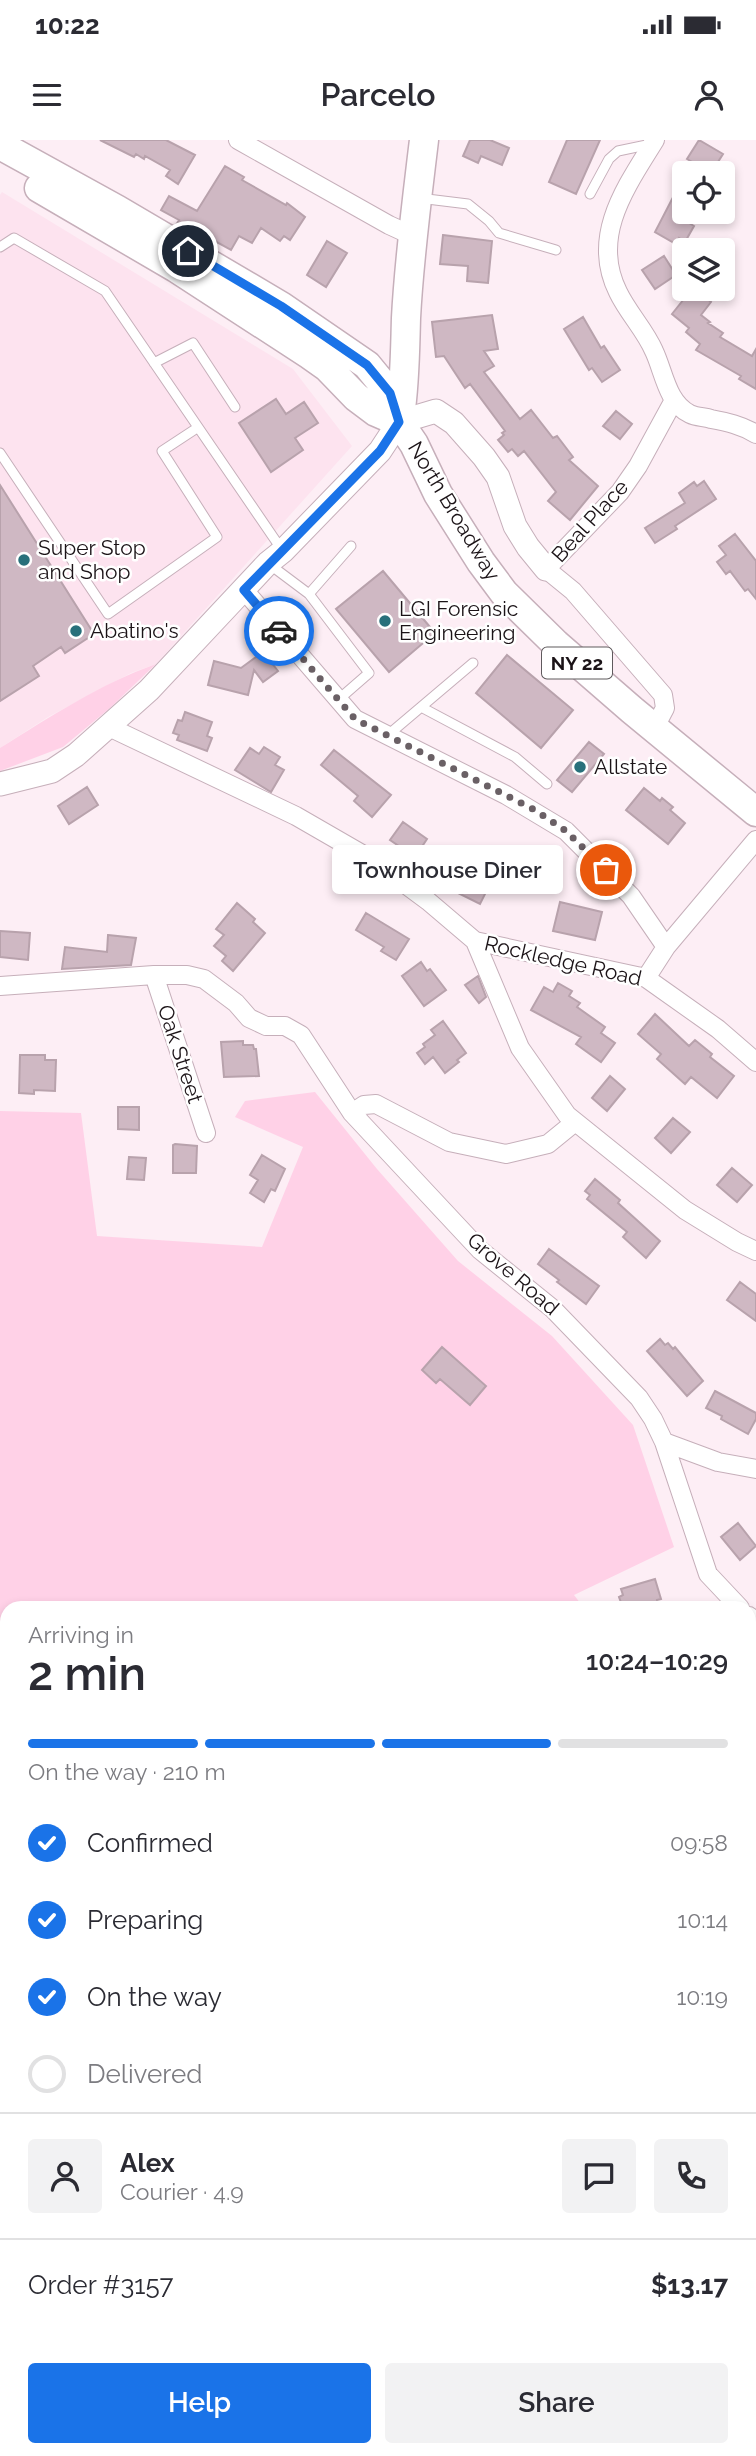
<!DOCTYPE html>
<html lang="en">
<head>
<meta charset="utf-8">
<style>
	body { margin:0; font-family:Raleway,sans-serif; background:#f2f2f3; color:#2b2b33; height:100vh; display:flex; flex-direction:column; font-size:26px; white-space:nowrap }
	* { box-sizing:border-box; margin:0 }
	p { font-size:23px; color:#7c7c81 }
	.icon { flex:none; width:38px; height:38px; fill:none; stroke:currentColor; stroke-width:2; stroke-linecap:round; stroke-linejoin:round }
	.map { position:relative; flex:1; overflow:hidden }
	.drawer { position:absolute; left:0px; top:1461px; width:756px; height:856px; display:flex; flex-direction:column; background:#fff; border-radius:21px 21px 0 0; box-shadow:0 4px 10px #0003 }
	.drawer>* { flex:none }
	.fabs { position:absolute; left:672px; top:21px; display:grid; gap:14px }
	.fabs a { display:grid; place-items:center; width:63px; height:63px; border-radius:7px; background:#fff; box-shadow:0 4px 10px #0003; font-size:35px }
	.pin { position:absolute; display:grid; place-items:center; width:60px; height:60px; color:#fff; margin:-30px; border:4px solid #fff; border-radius:50%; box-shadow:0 2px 7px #0007 }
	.courier { position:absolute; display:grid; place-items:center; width:70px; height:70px; margin:-35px; border:5px solid #1a73e8; border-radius:50%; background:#fff; color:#222; box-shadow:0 2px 9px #0007 }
	.bubble { position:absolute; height:49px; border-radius:7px; background:#fff; box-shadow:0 4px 10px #0003; font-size:23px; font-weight:600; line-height:49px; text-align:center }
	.overview em { font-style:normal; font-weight:600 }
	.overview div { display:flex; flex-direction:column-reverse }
	.overview { display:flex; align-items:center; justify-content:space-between; height:119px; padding:0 28px }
	h1 { font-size:46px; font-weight:600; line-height:52px }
	.bar { display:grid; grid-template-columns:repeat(4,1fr); gap:10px 7px; align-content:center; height:84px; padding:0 28px }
	.bar i { height:9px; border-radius:5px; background:#e1e1e2 }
	.bar .active { background:#1a73e8 }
	.bar p { grid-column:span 4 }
	.line { display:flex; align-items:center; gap:18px; padding:0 28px; border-top:2px solid #e1e1e2 }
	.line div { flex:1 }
	.round { display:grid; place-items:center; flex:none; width:74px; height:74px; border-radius:7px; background:#f2f2f3 }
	ol { padding:0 28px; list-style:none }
	li { display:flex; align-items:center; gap:21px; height:77px }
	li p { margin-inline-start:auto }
	li .icon { padding:7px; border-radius:50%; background:#1a73e8; color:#fff; stroke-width:4 }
	li:last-child { color:#7c7c81 }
	li i { width:38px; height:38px; border:4px solid #e1e1e2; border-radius:50% }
	.button { display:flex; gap:14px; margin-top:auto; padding:14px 28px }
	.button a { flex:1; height:80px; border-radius:7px; background:#1a73e8; color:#fff; font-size:28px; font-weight:600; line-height:80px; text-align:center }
	.button a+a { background:#f2f2f3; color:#2b2b33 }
	.status { display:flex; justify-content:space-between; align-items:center; height:49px; padding:0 35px; background:#fff; direction:ltr }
	.status svg { height:19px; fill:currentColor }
	header { display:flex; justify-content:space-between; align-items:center; height:91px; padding:0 28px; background:#fff; font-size:32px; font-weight:600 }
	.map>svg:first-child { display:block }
	.built { fill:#fde3ef }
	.green { fill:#ffd1e7 }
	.water { fill:#64e1f3 }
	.building { fill:#cfb8c3; stroke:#b8a2ac; stroke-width:2 }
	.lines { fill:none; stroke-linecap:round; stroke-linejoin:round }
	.service-casing { stroke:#c6afba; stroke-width:11 }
	.minor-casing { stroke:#c6afba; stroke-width:20 }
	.tertiary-casing { stroke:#c6afba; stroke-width:25 }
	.primary-casing { stroke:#c6afba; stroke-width:31 }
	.service { stroke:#fff; stroke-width:9 }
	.minor { stroke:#fff; stroke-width:18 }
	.tertiary { stroke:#fff; stroke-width:23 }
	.primary { stroke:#fff; stroke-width:28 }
	.done { stroke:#6a6065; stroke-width:7; stroke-dasharray:0 12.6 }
	.route { stroke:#1a73e8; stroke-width:9 }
	.poi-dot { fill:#28707b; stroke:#fff; stroke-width:2.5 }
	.labels { text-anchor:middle; stroke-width:5; stroke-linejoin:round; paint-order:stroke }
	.shield { fill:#fff; stroke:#5f5a5d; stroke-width:2 }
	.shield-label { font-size:19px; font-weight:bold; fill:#1b1317 }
	.street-label { font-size:21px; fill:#1b1317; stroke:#fff }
	.poi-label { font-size:21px; fill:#1b1317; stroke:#fff; text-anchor:start }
</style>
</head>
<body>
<div class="status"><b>10:22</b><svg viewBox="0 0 49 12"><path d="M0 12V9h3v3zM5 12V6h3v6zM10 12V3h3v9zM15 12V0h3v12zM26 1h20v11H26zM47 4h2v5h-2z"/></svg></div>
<header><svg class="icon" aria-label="menu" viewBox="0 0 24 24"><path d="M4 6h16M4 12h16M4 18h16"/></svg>Parcelo<svg class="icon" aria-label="person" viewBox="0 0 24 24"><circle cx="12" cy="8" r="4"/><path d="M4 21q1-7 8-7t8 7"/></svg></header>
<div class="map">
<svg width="756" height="2316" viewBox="0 0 756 2316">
	<rect width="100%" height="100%" fill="#fdeef5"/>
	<path class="built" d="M2,52L293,229L352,306L156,524L131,533L48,577L0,608V55Z"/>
	<path class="green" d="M156,524L110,568L63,607L0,631V608C50,577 100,544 156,524Z
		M315,952L377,1029L458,1121L552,1196L633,1285L674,1407L574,1455L584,1468H7V2041L0,2032V971L81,973L97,1096L262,1107L303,1007L235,977L245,961Z
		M756,1569V2005L749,2004V1576Z
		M749,2283L756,2284V2316H251L257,2310H401L427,2313L433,2310H749Z"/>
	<path class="water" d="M749,2004L756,2005V2284L749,2283Z
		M0,2032L7,2041V2310H257L251,2316H0Z"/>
	<path class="building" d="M100,0H166L195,15L178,44L166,36L170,30L145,16L144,19L136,14L134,17Z
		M470,0H490L509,8L502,25L481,16L478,23L463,16Z
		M567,0H600L576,54L549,42Z
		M699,0L723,14L711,33H687L694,23L687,19Z
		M225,26L244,37L242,40L286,65L287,63L305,77L290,100L284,96L280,101L261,88L252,103L239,96L231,110L193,89L191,93L176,85L179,80L161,70L169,56L197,71Z
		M684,36V80L694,86L685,102L679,98L676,104L655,92Z
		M443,95L492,101L488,143L467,141L468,126L440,124Z
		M327,101L347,113L326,147L307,135Z
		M664,116L676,135L655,149L642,130Z
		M692,149H695L711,162L701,175L710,182L708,183L723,193L720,197L752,216L756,209V249L739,239L741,236L696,210L700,204L686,192L689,188L672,174Z
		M492,175L498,209L484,211L494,226L484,232L520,279L531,270L553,298L557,296L573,317L569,320L598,346L570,380L548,361L556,352L524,311L518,316L512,309L508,312L498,300L504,295L502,293L505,291L470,244L465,248L444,216L436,217L432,182Z
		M583,177L601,208L604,206L620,230L602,242L592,228L589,230L564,189Z
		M276,259L286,274L304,262L318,283L295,298L303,310L271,332L239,283Z
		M616,271L632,284L620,299L603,286Z
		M704,341L716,359L675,386L677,389L655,403L645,388L685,363L679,353L694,342L697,346Z
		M0,345L94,494L65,513L61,507L33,526L39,536L0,561Z
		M735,394L756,421V459L748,449L745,451L730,431L726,434L717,422L726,415L719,406Z
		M383,431L435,493L389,532L336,469Z
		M263,512L278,531L263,542L254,530L248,555L208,545L214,521L241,528Z
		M507,515L573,570L541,608L476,553Z
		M185,572L212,582L207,596L212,598L207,611L177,600L179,595L173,593L178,580L182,581Z
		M589,602L604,614L572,652L557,640Z
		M264,607L280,617L275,625L284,630L271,652L235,630L250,608L259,614Z
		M334,610L391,655L372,677L354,661L358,656L321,625Z
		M87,647L98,665L69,684L58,666Z
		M644,648L660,661L662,658L673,667L670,670L685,683L668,704L626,670Z
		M403,682L427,699L415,717L390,700Z
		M470,722L495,734L480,764L456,752L459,746L452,742L461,725Z
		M560,762L602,772L595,800L553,791Z
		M237,763L255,779L253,782L265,793L233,831L222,821L226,816L214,806L224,795L216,789Z
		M366,773L409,799L396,820L381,811L384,807L356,790Z
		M0,791L30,793L28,820L0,817Z
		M108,795L136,798L131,825L62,829L65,807L107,812Z
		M421,822L427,831L430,829L446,850L424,866L402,836Z
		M478,836L486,857L479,863L465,845Z
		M558,843L572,851L569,856L580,863L577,867L605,887L601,893L615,903L601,922L576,904L581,897L531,870L544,847L553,852Z
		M655,874L689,906L695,900L712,914L710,917L734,936L717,958L691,937L685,944L657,919L661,914L638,894Z
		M443,881L466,913L457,920L459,922L445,933L433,917L425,924L417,913L425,907L423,904L435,895L431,890Z
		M243,901V905H253L254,909H256L259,936L224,937L221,902Z
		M20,915H45V920H56L55,951L34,950V954L19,953Z
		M610,936L625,949L607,971L592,958Z
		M118,967H139V990L118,989Z
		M673,978L690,992L671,1013L655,998Z
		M175,1004L197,1006L196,1033H173V1005Z
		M262,1015L285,1029L275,1051L271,1049L264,1062L250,1053L258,1040L250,1035Z
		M129,1017L146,1018L144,1040L127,1039Z
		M732,1028L752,1045L737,1062L717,1045Z
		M595,1039L620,1060L618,1063L660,1101L646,1118L623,1097L627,1092L587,1059L590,1055L585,1051Z
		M549,1109L599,1146L586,1164L557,1142L559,1140L538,1124Z
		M740,1142L756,1154V1181L727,1160Z
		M660,1199L665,1205L668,1203L673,1209L675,1207L703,1241L687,1256L647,1211Z
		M442,1207L486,1246L470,1265L440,1239L436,1243L422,1230Z
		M715,1251L756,1273V1279L748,1294L721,1279L722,1276L706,1268Z
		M738,1383L756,1406L740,1420L721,1397Z
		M655,1439L661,1459L657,1460L659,1468H623L619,1457L623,1455L621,1449Z"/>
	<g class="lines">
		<g class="service-casing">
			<path id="service" d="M590,54L609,19L618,11L651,4
				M419,58L468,64L489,81L499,93L556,110
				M0,107L14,98L105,151L282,410
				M154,223L193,203L235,267
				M0,313L108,474L217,397L162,311L197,288
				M269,424L309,454L369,533L338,560
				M309,454L351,406
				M421,567L515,617L547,644
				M388,595L473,523"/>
		</g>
		<g class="minor-casing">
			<path id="minor" d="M238,0L389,85L413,96
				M655,0C626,47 590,96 618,152C628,173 645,190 654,211C664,232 667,263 690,274C696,277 705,277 711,279C727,282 741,285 756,294
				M244,450L355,579L506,655L566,691L631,756L666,807
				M109,587L296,676L374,721L428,761L475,801L646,838L718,889L756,922
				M655,587L665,568L663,555L573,451L546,429L620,352L638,326L674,260
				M475,801L520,908L567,975L685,1070L737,1102L756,1111
				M154,835L206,993
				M646,838L666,807L756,700
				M0,846L154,835H187L204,839L236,863L249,878L266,886H285L301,895L352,973L480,1110L553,1169L639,1258L653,1279L664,1302L708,1434L740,1468
				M352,973L364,965L376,964L449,1002L506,1014L548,1004L575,982
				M664,1302L718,1322L756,1329
				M749,1476L756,1482"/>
		</g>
		<g class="tertiary-casing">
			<path id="tertiary" d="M0,644L52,631L76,615L149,550L268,423L283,411L380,311L399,282L436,271L454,283L484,317L498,337L515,386L528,407L546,429"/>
		</g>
		<g class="primary-casing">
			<path id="primary" d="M0,5L118,70L281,166L367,225L390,253L399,282L414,304L438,354L481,422L504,453L556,504L632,570L756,672
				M39,48L176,128L310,215L327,227L356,257L376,272L399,282
				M400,276C405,243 405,212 406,178C409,119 417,59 424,0"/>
		</g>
		<use href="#service" class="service"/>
		<use href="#minor" class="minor"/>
		<use href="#tertiary" class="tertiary"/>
		<use href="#primary" class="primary"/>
	</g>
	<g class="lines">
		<path class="done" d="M279,491L355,579L535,670L566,691L606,730"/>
		<path class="route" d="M188,111L281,166L367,225L390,253L399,282L380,311L244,450L279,491"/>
	</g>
	<g class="poi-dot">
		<circle cx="24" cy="420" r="7"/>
		<circle cx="385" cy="481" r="7"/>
		<circle cx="76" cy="491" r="7"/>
		<circle cx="580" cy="627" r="7"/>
	</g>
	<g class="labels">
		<rect class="shield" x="542" y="507.5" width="70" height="31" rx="5"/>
		<g class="shield-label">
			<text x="577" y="530">NY 22</text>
		</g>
		<g class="street-label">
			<text transform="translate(454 371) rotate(59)" y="7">North Broadway</text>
			<text transform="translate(590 381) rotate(-48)" y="7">Beal Place</text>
			<text transform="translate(563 821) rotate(13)" y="7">Rockledge Road</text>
			<text transform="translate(180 914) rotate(72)" y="7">Oak Street</text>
			<text transform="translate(513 1134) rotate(41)" y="7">Grove Road</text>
		</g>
		<g class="poi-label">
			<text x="38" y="415">Super Stop<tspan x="38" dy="24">and Shop</tspan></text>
			<text x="399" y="476">LGI Forensic<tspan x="399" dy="24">Engineering</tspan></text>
			<text x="90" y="498">Abatino's</text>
			<text x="594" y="634">Allstate</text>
		</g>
	</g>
</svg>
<div class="fabs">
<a><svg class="icon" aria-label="locate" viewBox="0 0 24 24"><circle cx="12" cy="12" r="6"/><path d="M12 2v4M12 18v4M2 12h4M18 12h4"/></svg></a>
<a><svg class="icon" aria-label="layers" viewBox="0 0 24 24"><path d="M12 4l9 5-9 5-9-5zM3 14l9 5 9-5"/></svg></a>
</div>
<div class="pin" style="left:606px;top:730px;background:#ea580c"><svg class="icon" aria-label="bag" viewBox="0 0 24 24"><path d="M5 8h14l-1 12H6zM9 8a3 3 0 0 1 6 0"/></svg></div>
<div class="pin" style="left:188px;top:111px;background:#1f2937"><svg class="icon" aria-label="home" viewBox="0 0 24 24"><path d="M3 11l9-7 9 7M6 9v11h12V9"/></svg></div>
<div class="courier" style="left:279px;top:491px"><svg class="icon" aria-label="car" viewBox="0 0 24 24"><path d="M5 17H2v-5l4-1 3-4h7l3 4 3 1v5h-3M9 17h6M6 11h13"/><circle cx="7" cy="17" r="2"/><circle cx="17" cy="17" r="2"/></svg></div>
<div class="bubble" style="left:332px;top:705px;width:231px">Townhouse Diner</div>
<section class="drawer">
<div class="overview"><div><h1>2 min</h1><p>Arriving in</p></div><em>10:24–10:29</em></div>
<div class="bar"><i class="active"></i><i class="active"></i><i class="active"></i><i></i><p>On the way · 210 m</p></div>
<ol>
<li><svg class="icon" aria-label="check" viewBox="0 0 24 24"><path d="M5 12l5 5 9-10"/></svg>Confirmed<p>09:58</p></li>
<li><svg class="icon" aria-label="check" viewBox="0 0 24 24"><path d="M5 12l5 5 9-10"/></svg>Preparing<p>10:14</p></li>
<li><svg class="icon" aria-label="check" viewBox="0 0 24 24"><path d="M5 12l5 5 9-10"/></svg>On the way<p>10:19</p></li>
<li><i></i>Delivered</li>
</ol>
<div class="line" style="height:126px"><a class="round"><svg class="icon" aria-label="person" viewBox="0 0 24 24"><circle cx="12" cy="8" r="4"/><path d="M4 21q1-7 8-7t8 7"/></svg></a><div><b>Alex</b><p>Courier · 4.9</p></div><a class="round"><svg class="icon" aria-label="chat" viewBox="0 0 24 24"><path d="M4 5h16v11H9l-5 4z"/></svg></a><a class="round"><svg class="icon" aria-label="phone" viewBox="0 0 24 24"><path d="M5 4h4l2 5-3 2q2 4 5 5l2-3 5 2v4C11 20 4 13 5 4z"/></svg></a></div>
<div class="line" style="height:91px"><div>Order #3157</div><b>$13.17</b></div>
<div class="button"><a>Help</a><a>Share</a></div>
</section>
</div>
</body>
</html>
